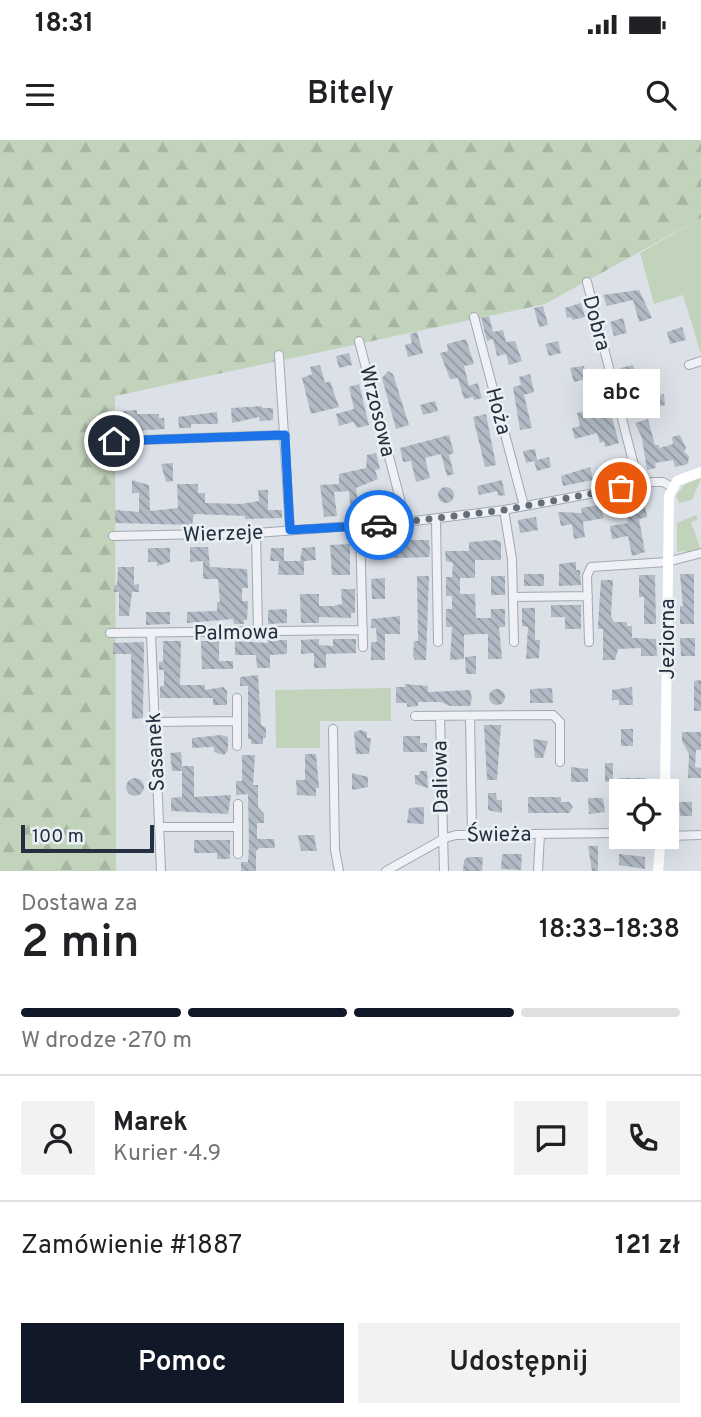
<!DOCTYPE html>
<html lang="pl">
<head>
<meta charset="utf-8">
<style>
	body { margin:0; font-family:Overpass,sans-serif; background:#f2f2f2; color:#202124; height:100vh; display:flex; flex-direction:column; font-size:26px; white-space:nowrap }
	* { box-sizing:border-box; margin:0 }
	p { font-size:23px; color:#757577 }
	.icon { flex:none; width:38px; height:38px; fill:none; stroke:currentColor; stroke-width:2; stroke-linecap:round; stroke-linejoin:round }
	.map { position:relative; height:731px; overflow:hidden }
	.side { display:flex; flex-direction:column; background:#fff; flex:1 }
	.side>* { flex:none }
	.controls { position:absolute; left:609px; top:639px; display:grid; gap:14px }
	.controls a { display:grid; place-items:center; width:70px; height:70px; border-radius:0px; background:#fff; box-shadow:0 7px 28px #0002; font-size:35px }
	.scale { position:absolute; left:21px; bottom:18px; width:133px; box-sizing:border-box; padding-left:7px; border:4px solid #242f3f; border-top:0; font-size:19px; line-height:24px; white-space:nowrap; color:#242f3f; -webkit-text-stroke:5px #ebf0f5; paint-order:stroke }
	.pin { position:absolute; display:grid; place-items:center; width:60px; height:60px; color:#fff; margin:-30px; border:4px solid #fff; border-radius:50%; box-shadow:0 2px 7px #0007 }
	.courier { position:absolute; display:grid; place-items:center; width:70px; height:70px; margin:-35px; border:5px solid #1a73e8; border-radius:50%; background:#fff; color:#222; box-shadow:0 2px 9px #0007 }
	.bubble { position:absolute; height:49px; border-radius:0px; background:#fff; box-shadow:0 7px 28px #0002; font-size:23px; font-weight:600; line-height:49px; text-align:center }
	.headline em { font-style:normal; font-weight:600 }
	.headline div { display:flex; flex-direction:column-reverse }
	.headline { display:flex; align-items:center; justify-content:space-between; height:119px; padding:0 21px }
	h1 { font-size:46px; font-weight:600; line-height:52px }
	.bar { display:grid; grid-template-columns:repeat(4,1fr); gap:10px 7px; align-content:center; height:84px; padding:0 21px }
	.bar i { height:9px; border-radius:5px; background:#e0e0e0 }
	.bar .selected { background:#111827 }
	.bar p { grid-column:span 4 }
	.line { display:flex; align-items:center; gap:18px; padding:0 21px; border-top:2px solid #e0e0e0 }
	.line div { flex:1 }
	.round { display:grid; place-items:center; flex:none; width:74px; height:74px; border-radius:0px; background:#f2f2f2 }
	.primary-button { display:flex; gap:14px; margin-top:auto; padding:14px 21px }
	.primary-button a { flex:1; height:80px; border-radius:0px; background:#111827; color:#fff; font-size:28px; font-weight:600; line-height:80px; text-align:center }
	.primary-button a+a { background:#f2f2f2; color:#202124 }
	.status { display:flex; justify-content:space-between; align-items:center; height:49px; padding:0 35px; background:#fff; direction:ltr }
	.status svg { height:19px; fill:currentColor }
	header { display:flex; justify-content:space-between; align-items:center; height:91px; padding:0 21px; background:#fff; font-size:32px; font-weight:600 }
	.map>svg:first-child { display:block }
	.green { fill:#c2d3bc }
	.forest { fill:url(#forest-firs) }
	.building { fill:url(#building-back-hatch) }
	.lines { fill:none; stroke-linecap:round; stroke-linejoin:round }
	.street-casing { stroke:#a1a8b2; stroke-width:10 }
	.street { stroke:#eff1f6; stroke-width:8 }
	.secondary { stroke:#fff; stroke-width:10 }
	.done { stroke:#646d7a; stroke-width:7; stroke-dasharray:0 12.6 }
	.route { stroke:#1a73e8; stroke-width:9 }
	.labels { text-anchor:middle; stroke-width:5; stroke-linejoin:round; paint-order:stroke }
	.street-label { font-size:21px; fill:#242f3f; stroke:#ebf0f5 }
</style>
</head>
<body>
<div class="status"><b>18:31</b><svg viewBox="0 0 49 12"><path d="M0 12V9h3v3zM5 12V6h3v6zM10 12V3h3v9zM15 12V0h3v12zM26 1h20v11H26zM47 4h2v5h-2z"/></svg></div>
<header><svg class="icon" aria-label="menu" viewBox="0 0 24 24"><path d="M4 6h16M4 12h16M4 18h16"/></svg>Bitely<svg class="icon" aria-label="search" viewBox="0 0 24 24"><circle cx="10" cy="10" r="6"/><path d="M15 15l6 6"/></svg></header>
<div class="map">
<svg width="701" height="731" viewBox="0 0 701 731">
	<defs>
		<pattern id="forest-firs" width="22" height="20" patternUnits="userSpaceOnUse" patternTransform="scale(1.75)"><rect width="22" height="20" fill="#c2d3bc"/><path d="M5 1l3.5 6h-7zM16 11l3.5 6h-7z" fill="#a7b5a3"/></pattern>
		<pattern id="building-back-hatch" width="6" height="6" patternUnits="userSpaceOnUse" patternTransform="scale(1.75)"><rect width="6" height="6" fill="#b2bac5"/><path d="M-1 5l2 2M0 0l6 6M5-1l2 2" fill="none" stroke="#9198a1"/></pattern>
	</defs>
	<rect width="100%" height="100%" fill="#dce1e8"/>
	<path class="green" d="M701,78V211H700L683,155L654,164L640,113Z
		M701,338L692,360L679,363L676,355L685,344Z
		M696,375L698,380L691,382L701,410L686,414L685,411L677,412V383Z
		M391,548V581H320V608H276L275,550Z"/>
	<path class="forest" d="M0,0H701V78L545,164L115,256L116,731H0Z"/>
	<path class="building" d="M639,150L652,178L639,182L633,160L607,166L603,155Z
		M581,163L585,177L572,180L571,177L567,178L565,168Z
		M543,166L548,185L539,187L534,168Z
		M489,176L493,192L503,190L506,202L515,201L522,221L509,225L506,214L497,216L493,199L487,201L481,178Z
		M623,178L627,193L614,196L610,182Z
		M682,187L686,200L670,204L667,192Z
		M417,192L423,213L408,217L405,205L412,203L410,194Z
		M466,199L474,224L464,226L469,246L478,243L481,255L482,258L474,260L473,257L464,259L458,238L450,239L440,213L448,211L447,204Z
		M558,201L561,213L549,216L545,204Z
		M349,213L352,225L339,228L336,216Z
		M320,225L325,243L330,241L339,267L311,274L302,238L312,234L310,227Z
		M633,225L635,232L642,234L650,256L630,261L620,228Z
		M584,226L587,239L574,242L570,228Z
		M388,231L393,234L409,285L396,289L382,238Z
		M530,234L534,252L524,255L532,288L520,290L513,247L521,245L519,237Z
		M359,244L369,285L357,288L353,282L339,286L336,274L354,269L349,247Z
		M664,254L665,265L649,269L646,258Z
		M607,260L619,303L605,307L604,301L600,303L597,293L575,299L572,288L580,286L577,273L596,268L597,263Z
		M435,261L438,271L423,275L420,265Z
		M262,266V268H273V280L260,281L259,277L232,283L231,268Z
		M137,270V274H159V278H164L165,289L133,291L132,283H124L123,271Z
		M217,272L218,284H191V288H179L178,277Z
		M486,274L496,325L485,327L473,277Z
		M648,279L655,305H659V308L673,304L672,297L680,295L686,308L684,312L689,316L688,324L675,327L673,320L655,323L656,328L647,330L642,298L635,283Z
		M449,295L454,313L449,315L454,334L447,336L441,314L425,318L430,338L416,342L411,321L403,322L400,308Z
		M535,309L537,320L549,317L551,327L537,331L534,321L526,323L523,311Z
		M376,313L380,329L375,330L378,339L356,348L358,363L387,355L389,371L351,375L349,351L334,352L337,376L324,377L320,345L339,344V334L366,328L367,315Z
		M173,323V341L166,342L161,324Z
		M590,327L593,340L563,346L561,336Z
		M132,340L149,345L150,371L178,368L177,344H198V353H205V363L241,364L259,361L258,350H268V370H282V378L245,379V376L194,374L192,385L115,383V370L139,372V353H132Z
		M502,340L505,355L498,356L497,351L479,355L477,346Z
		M438 355a8 8 0 1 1 16 0a8 8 0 1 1-16 0Z
		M635,359V362L644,360L647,377L639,379L645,412L632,416L628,396L612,399L610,386L628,383L624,361Z
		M599,365L604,378L583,382L585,397L574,399L572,384L561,386L558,372L582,373L581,368Z
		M536,377L538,390L520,393L518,380Z
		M371,400H429L430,413L429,417L371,419Z
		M496,400L501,402V420H475V438H460V454H475L476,478H491V469H505V487H499L502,519H488V494H476L464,495V519L450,520L452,487H446V469H452V456H446V437H452L453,423L446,421L445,411H469V402Z
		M350,404V435H332L330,405Z
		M190,407H208L210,427L247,429L248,448H242V461H248L247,480H244V484H234L233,479L187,483V472L217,471V462H220L218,439H203V421L190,422Z
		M315,407L316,420L304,421V435H278L279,421H270L271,408H284V421H300L302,408Z
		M148,408H170V422L157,426V422H148Z
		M576,422V430H580L581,445L559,446V424Z
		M118,427H134V445L139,444V452H132L129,476H119V452H114V445H117Z
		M524,434H544V446H524Z
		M680,434H694V484H680V466H683Z
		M639,435H655L656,484H644V457H639Z
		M417,436H429L426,520H415L413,516L414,501H418Z
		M491,436H505V455H491Z
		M385,438V459H372L371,439Z
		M601,440H613L611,476L614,482H627V486H632V498L656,499L657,516H641V508L618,509L615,520H603V489H598V484Z
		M341,449H355V473H351V478L319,477V483H301L300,454H319V466H333L342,464Z
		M551,465H581V489H565V477H551Z
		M522,468H535V500H540L539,518L526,519L528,487L522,486Z
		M287,469V483L268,484V470Z
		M146,472H170V484L146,485Z
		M400,476V494H385V520H371V502H377L376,488H371V479Z
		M680,498H695V516H681Z
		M319,499V505L333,506V499H356V513L326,514V528H314V513L301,514V500Z
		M268,500H287V514L270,515V528H257L256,515H235V501L268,503Z
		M163,501H181L180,545H205V550L223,547L227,551V565H213V558H160V546H164V530H159V522H163Z
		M201,501H219V521H233V529H202Z
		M144,502L143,578L132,579L131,514H113V503Z
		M476,516V534H466L465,517Z
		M258,535L261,585L266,588V598H263V604H251V599H248V546H240V537Z
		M701,540V571H694V541Z
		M405,544L428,546V552L470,550L472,558L470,566H450L441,562H418V566L407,567V563H396V547H405Z
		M632,547L633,565H619V560H612V550Z
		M552,548L553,563H530V549Z
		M489 557a8 8 0 1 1 16 0a8 8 0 1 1-16 0Z
		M484,585H501L497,640H487Z
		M621,589H633V606H621Z
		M361,590L367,592V598H371L369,614H356L354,592Z
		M682,592H701V610H696L695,627L701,628V638H688L689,614L682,601Z
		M221,595L228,597V610L224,615L214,612V607L192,608V598Z
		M403,596H420V603H427V612H403Z
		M533,599L548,601L543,618H535Z
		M181,612L182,626H194V657L231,655L228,674L171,671V658L182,657V631H172L170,613Z
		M305,614H316L319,648H316V656L297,655L296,640H305Z
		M242,615H255L253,645H258V667L264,674V683H257V699H274L275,708H259L256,711V731H241V722H248L249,707L248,654L236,655V641H242Z
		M605,623H613V641L605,642Z
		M571,627L588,629V642H571Z
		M420,631H427L428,648L415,644V635H419Z
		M352,633L368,637V647L352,650Z
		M619,638H646V646H619Z
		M126 647a9 9 0 1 1 18 0a9 9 0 1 1-18 0Z
		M488,653H496L497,660H502V673L488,670Z
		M528,657H561V662H569L573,667L569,673H528Z
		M588,658H603L605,672L589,674Z
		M679,662H692V676H680Z
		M424,667V684L407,683L409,668Z
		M298,695H314L317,711H301Z
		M194,700H230V719H217V713H194Z
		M588,706H598V731H592Z
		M502,714H522L521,730L501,729Z
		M619,714L645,717V729L619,725Z
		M468,717H483L482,731H463L464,720Z"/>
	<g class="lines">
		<g class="street-casing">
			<path id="street" d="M587,142L639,345
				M474,177L524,366
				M359,201L406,382
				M279,215L290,390
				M689,225L701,221
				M114,301L285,295
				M504,370L512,419L514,502
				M436,379L438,502
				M360,386L363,507
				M256,393L258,491
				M113,396L256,393L406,382L504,370L653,342H663L672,347
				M514,457L588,456
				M110,493L363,490
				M151,494L161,731
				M589,502L587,436L591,427L667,422L701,413
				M415,576L553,575L560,582V622
				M440,576L444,731
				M470,576L472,694
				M153,582L237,581
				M333,589L335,710L339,731
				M237,606V558
				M238,664V714
				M159,687H238
				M667,696L701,695
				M386,731L445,698L456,695L621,693
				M538,731L540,694"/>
		</g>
		<use href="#street" class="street"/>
		<path class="secondary" d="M665,651L669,356L677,341L701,332
			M658,731L661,696"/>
	</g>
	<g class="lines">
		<path class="done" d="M379,385L504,370L621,348"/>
		<path class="route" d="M114,301L285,295L290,390L379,385"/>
	</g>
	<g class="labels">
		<g class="street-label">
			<text transform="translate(597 183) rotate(75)" y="7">Dobra</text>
			<text transform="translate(378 271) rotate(76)" y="7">Wrzosowa</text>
			<text transform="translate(499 271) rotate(75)" y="7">Hoża</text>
			<text transform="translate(223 393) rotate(-2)" y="7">Wierzeje</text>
			<text transform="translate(236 492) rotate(-1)" y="7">Palmowa</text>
			<text transform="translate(667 499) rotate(-90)" y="7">Jeziorna</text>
			<text transform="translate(155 612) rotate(-93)" y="7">Sasanek</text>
			<text transform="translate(440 637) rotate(-91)" y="7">Daliowa</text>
			<text transform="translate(499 694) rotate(-1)" y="7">Świeża</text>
		</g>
	</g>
</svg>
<div class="controls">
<a><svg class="icon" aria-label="locate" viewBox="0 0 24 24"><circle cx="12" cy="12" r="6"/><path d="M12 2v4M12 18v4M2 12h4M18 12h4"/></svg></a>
</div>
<div class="scale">100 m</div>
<div class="pin" style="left:621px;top:348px;background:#ea580c"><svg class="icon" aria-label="bag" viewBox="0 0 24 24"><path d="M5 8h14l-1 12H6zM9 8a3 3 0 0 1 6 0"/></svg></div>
<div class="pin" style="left:114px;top:301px;background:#1f2937"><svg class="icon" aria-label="home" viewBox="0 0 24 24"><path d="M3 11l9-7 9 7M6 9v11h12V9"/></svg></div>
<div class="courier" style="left:379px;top:385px"><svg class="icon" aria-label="car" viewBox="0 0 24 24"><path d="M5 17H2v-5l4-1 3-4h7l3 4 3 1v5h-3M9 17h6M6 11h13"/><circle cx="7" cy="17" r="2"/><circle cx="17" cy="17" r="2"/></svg></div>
<div class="bubble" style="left:583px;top:229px;width:77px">abc</div>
</div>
<section class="side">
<div class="headline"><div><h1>2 min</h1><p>Dostawa za</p></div><em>18:33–18:38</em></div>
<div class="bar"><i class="selected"></i><i class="selected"></i><i class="selected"></i><i></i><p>W drodze · 270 m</p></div>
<div class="line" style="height:126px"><a class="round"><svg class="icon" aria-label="person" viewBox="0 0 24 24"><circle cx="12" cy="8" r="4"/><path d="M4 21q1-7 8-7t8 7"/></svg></a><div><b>Marek</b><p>Kurier · 4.9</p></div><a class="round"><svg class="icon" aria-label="chat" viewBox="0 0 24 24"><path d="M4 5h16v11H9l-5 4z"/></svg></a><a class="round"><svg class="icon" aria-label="phone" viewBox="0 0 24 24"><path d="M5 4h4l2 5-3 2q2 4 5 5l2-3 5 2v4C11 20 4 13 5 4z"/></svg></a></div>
<div class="line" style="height:91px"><div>Zamówienie #1887</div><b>121 zł</b></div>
<div class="primary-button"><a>Pomoc</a><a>Udostępnij</a></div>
</section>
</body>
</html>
